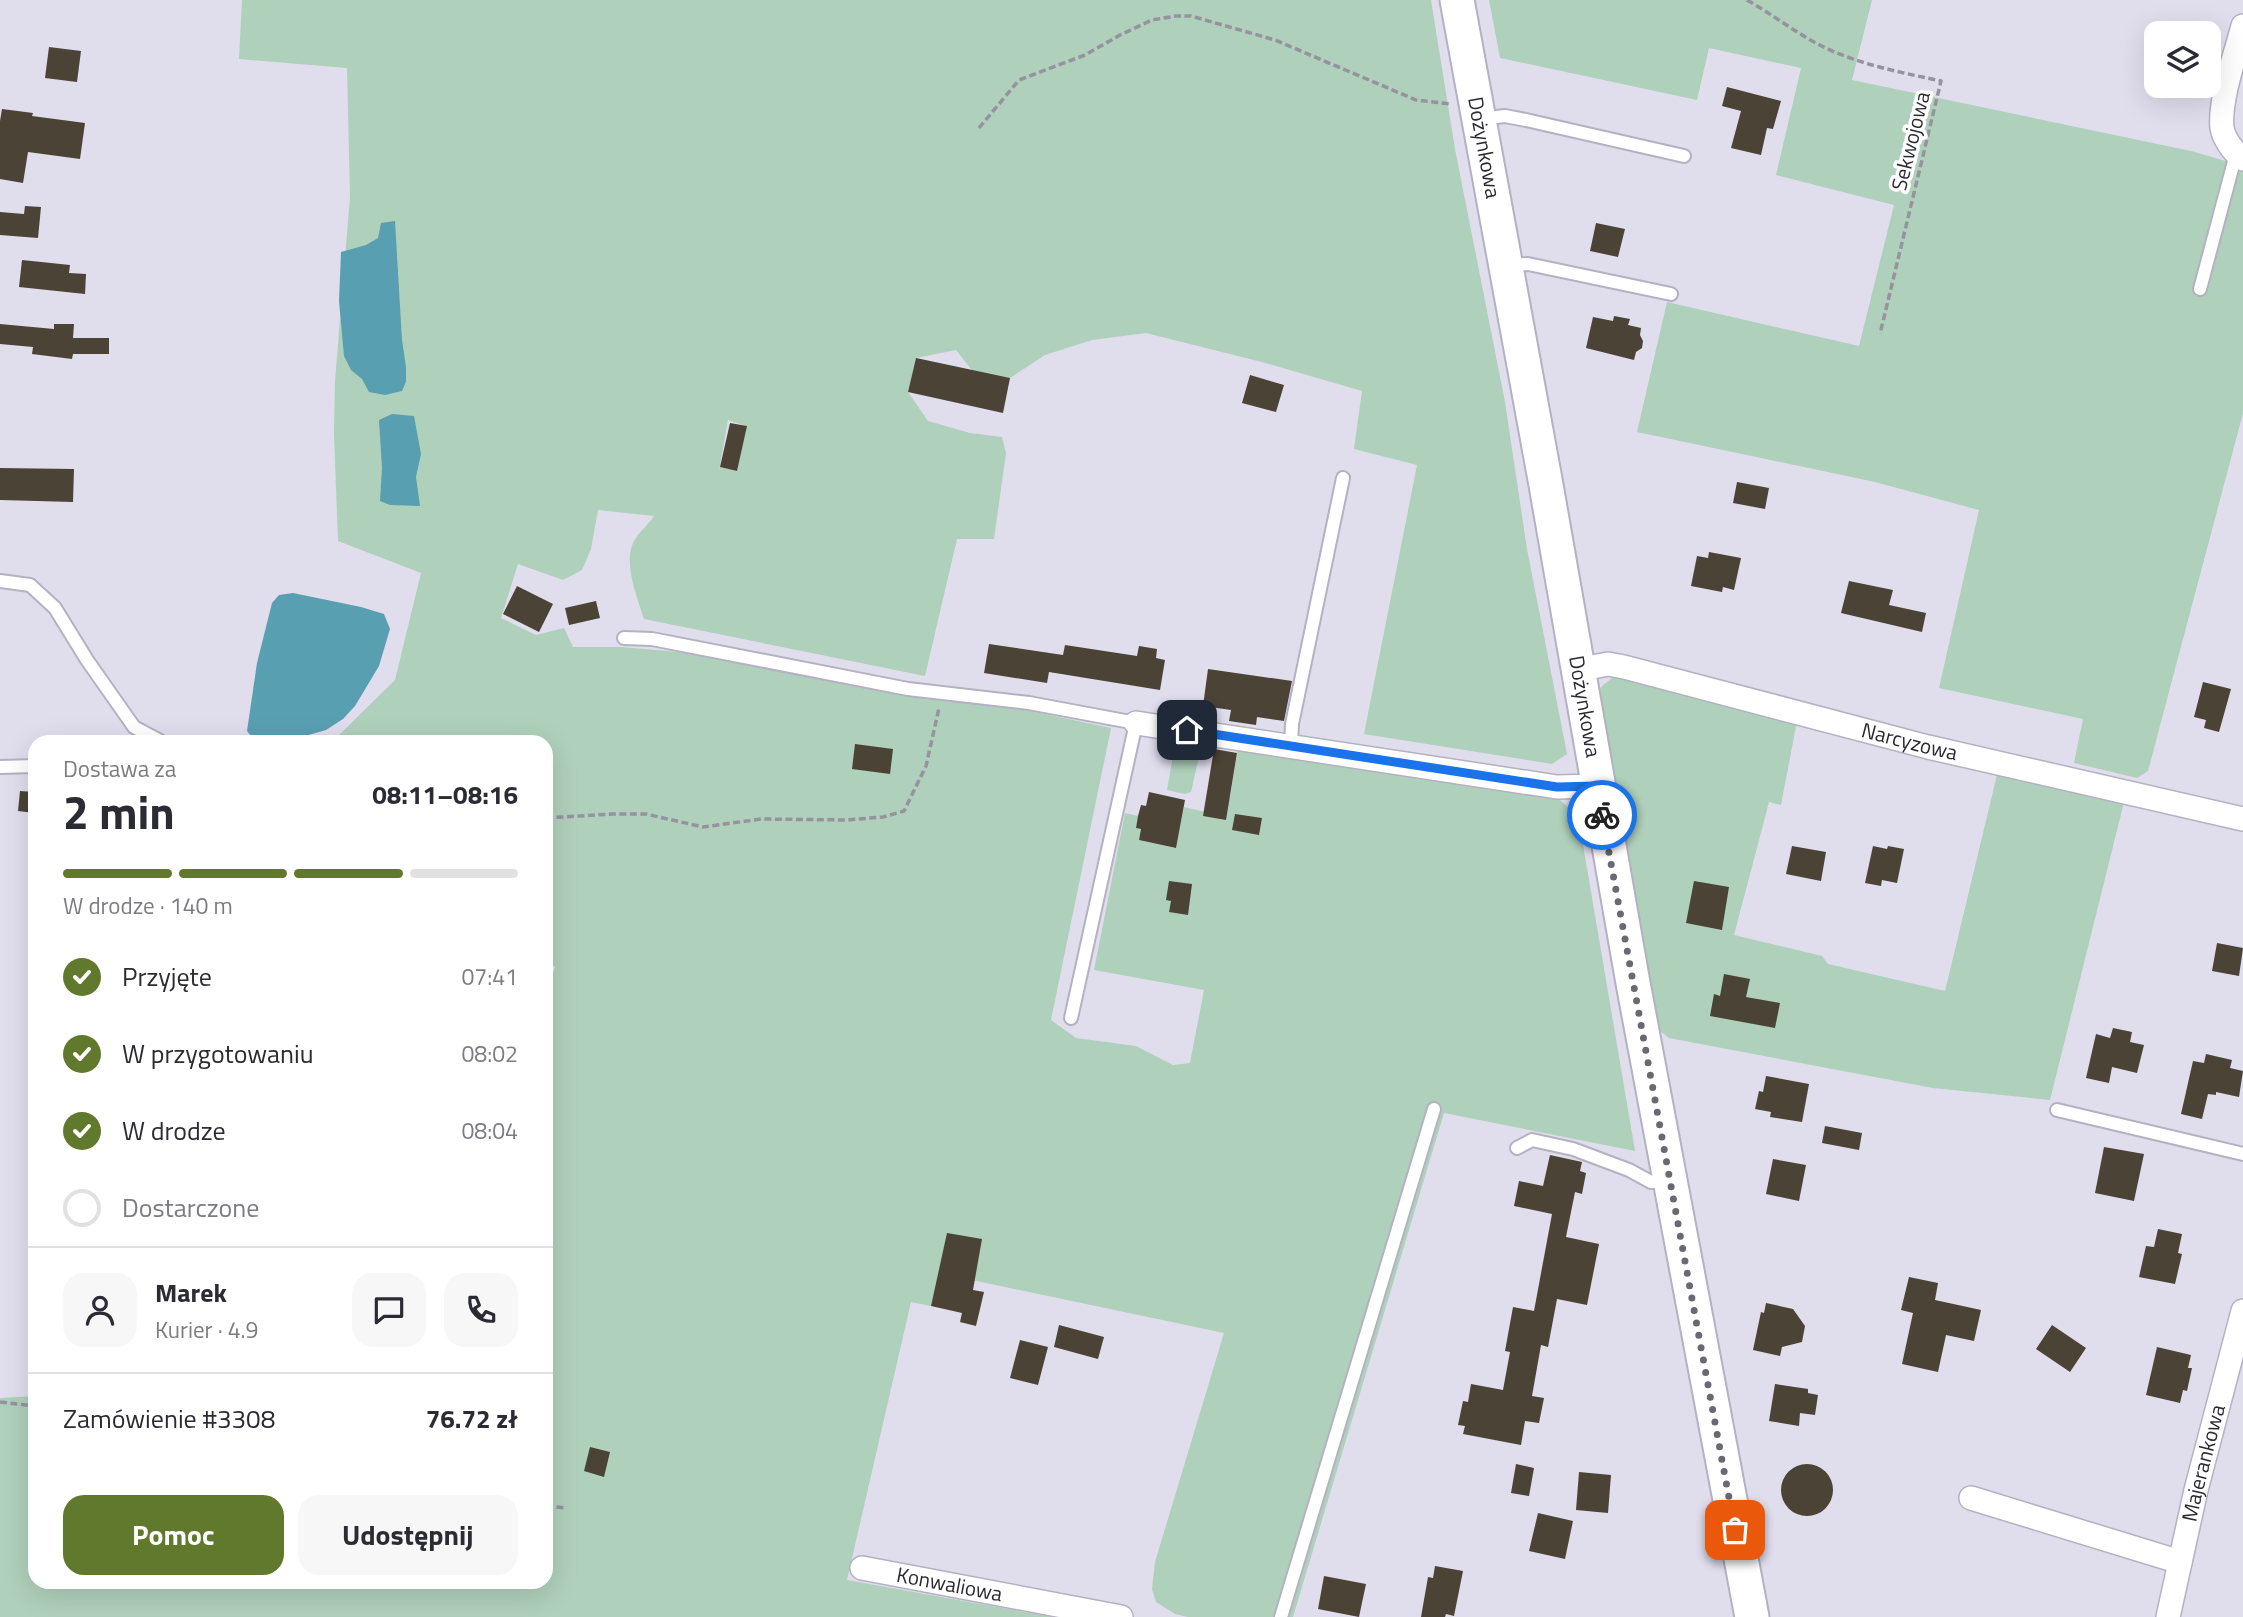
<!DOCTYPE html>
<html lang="pl">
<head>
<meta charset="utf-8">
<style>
	body { margin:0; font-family:"Titillium Web",sans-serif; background:#f7f7f7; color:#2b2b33; height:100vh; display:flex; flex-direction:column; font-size:26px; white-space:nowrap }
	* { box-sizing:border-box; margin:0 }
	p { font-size:23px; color:#7c7c81 }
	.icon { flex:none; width:38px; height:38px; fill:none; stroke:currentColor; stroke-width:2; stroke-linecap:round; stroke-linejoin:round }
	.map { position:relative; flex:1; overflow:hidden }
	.drawer { position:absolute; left:28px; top:735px; width:525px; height:854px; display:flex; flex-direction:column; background:#fff; border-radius:21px; box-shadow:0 7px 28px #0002 }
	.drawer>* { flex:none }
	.fabs { position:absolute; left:2144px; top:21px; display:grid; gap:14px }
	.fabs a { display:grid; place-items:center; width:77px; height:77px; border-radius:14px; background:#fff; box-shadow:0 7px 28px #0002; font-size:35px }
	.pin { position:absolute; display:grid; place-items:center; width:60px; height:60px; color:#fff; margin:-30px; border-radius:14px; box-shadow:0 4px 10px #0006 }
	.courier { position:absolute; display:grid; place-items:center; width:70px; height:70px; margin:-35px; border:5px solid #1a73e8; border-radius:50%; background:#fff; color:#222; box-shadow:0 2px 9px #0007 }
	.overview em { font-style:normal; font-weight:700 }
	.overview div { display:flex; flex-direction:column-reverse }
	.overview { display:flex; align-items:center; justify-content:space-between; height:119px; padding:0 35px }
	h1 { font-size:46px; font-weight:700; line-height:52px }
	.bar { display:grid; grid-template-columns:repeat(4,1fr); gap:10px 7px; align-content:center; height:84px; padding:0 35px }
	.bar i { height:9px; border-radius:5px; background:#e1e1e2 }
	.bar .current { background:#61792c }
	.bar p { grid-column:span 4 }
	.line { display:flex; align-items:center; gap:18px; padding:0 35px; border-top:2px solid #e1e1e2 }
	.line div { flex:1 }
	.round { display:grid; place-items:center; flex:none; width:74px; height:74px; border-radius:21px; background:#f7f7f7 }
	ol { padding:0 35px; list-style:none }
	li { display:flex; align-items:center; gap:21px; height:77px }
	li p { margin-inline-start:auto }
	li .icon { padding:7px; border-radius:50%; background:#61792c; color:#fff; stroke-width:4 }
	li:last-child { color:#7c7c81 }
	li i { width:38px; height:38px; border:4px solid #e1e1e2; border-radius:50% }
	.action { display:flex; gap:14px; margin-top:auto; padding:14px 35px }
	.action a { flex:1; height:80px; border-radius:21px; background:#61792c; color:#fff; font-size:28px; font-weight:700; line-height:80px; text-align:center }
	.action a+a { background:#f7f7f7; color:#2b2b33 }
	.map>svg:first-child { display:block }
	.green { fill:#afd0bb; fill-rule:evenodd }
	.water { fill:#599fb2 }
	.building { fill:#4b4336 }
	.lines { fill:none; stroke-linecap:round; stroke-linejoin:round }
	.lane-casing { stroke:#b4b1c2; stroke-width:16 }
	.street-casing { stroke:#b4b1c2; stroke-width:26 }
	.secondary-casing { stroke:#b4b1c2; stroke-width:37 }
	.path { stroke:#96939f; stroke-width:3.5; stroke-dasharray:7 3.5; stroke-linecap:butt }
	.lane { stroke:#fff; stroke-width:12 }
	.street { stroke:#fff; stroke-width:23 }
	.secondary { stroke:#fff; stroke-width:33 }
	.done { stroke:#6a6972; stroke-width:7; stroke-dasharray:0 12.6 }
	.route { stroke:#1a73e8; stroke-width:9 }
	.labels { text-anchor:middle; stroke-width:7; stroke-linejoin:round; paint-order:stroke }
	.street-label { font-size:21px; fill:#2b2a30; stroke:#fff }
</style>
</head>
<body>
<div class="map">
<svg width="2243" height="1617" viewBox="0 0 2243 1617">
	<rect width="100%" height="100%" fill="#e0dded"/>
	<path class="green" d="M242,0H1431L1455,149L1505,402L1527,549L1567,754L1552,764L1364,734L1417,465L1354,449L1362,391L1262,362L1146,333L1092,340L1045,355L1010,378L975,374L956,350L916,358L908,392L928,421L970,433L1002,437L1006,453L994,539H957L925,676L644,619C637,597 621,558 636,538C641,530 649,524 654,516L598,510L591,549L582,570L563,580L518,564L501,618L536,635L564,628L573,647H621L748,658L973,699L1111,728L1051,1020L1076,1038L1136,1046L1173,1065L1190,1063L1204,990L1094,970L1125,813L1138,816L1136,828L1141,829L1139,840L1175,848L1184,807L1210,813L1230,797L1238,749L1556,797L1578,815L1635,1151L1444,1113L1293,1617H1188L1175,1614L1156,1602L1152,1589L1155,1562L1224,1333L939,1273L931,1306L911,1302L847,1580L1052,1617H0V1398L35,1396V1582H546V993L555,967L546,961V742H332L395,680L421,573L338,541L334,434L335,381L350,197L347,68L239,59ZM728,420L746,426L737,471L720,467L719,471Z
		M1489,0H1872L1852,80L2191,151L2243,166V413L2148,771L2137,778L2074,763L2083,719L1939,688L1979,510L1875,482L1637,432L1667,302L1859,346L1894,205L1776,175L1801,68L1709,48L1697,100L1500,58Z
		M1615,676L1797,721L1781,805L1769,802L1734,935L1822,956L1828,964L1945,991L1997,775L2124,802L2050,1100L1933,1088L1669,1038L1659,1030L1597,692L1603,685Z
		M1176,739L1202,743L1191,792L1185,794L1167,790Z"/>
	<path class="water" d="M395,221L402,340L406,367V382L402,391L385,395L369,392L362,379L351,370L344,356L339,301L341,252L366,245L378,238L381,223Z
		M392,414L414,416L421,454L416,477L420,506L390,505L380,501L382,468L379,420Z
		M293,593L361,607L384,614L390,629L379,666L355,706L343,719L326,730L284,742H259L255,741L247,731L257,663L272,603L279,595Z"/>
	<path class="building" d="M49,47L81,51L77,82L45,78Z
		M1727,87L1781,101L1773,129L1767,128L1761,155L1731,148L1741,111L1722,106Z
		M2,109L33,113L32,116L85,123L80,159L28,152L23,183L0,179V121Z
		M25,206L41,207L38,238L0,235V212L24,214Z
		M1596,223L1625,229L1618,257L1590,251Z
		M22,260L70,265L69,273L86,274L85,294L19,287Z
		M1614,316L1630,319L1628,325L1641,328L1640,335L1643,341L1642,348L1636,352L1634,360L1586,348L1593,317L1613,321Z
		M0,324L54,329V324H74L73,338H109V354H73L72,359L32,354L33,347L0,344Z
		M916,358L1010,378L1003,413L908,392Z
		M1250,375L1284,385L1276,412L1242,403Z
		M730,423L747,426L737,471L720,467Z
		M0,468L74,469L73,502L0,500Z
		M1737,482L1769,488L1765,509L1733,503Z
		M1709,552L1741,558L1734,590L1723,587L1722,592L1691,586L1697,556L1708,558Z
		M1849,581L1893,590L1889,605L1926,613L1922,632L1841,613Z
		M517,586L553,604L539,632L503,614Z
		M596,601L600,618L569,625L565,608Z
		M989,644L1063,655L1065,645L1137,656L1139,646L1157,649L1156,658L1165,660L1160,690L1049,672L1047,683L984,673Z
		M1208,669L1292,681L1284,721L1257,717L1256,725L1229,721L1231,710L1203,706Z
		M2203,682L2231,689L2219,732L2204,728L2206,720L2194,717Z
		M855,744L893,749L890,774L852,769Z
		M1214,749L1237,753L1226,820L1203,816Z
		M20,791L35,792L34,813L18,811Z
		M1149,792L1185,800L1176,848L1139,840L1141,829L1136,828L1138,816L1141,805L1146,806Z
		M1235,814L1262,818L1259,835L1232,830Z
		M1792,846L1826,852L1821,881L1786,874Z
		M1873,846L1887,849L1888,846L1904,849L1897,883L1882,880L1881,886L1865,883Z
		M1169,881L1192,884L1188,915L1169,912L1171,901L1166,900Z
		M1694,881L1729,887L1722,930L1686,923Z
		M2217,943L2243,948L2239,976L2212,971Z
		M1724,974L1750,979L1746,997L1780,1003L1775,1028L1710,1016L1714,994L1720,996Z
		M2113,1028L2132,1032L2130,1042L2144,1045L2137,1073L2112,1067L2109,1083L2086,1078L2096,1034L2110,1038Z
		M2206,1054L2232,1060L2230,1068L2243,1071L2239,1097L2216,1092V1095L2208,1094L2202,1119L2181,1114L2193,1061L2204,1063Z
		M1766,1076L1809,1084L1802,1122L1770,1117L1771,1112L1755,1109L1759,1091L1763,1092Z
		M1825,1126L1862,1133L1859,1150L1822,1143Z
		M2104,1147L2144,1154L2134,1201L2095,1193Z
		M1550,1155L1582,1162L1580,1171L1586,1173L1582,1194L1575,1192L1566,1237L1599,1244L1587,1305L1557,1299L1548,1347L1541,1345L1532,1396L1544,1398L1539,1423L1525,1421L1521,1445L1463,1434L1465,1426L1458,1425L1463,1401L1468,1402L1471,1384L1503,1390L1510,1352L1505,1351L1513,1307L1534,1311L1552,1214L1514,1206L1519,1181L1543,1186Z
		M1773,1159L1806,1165L1799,1201L1766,1194Z
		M2158,1229L2182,1234L2178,1253L2182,1254L2175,1284L2139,1277L2146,1246L2154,1247Z
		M947,1233L982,1239L973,1290L984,1292L976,1326L960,1322L962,1313L931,1306Z
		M1909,1277L1938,1283L1935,1300L1981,1310L1974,1341L1946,1335L1938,1372L1902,1364L1913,1313L1901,1310Z
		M1766,1303L1793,1309L1805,1326L1802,1342L1782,1347L1780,1356L1753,1350L1761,1312L1764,1313Z
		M1059,1325L1104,1337L1098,1359L1054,1347Z
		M2052,1325L2086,1348L2070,1372L2036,1349Z
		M1020,1340L1048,1347L1038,1385L1010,1378Z
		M2157,1347L2191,1355L2188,1368H2192L2187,1391L2183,1390L2180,1403L2146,1395Z
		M1775,1384L1808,1389V1393L1818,1395L1815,1415L1800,1413L1799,1426L1769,1421Z
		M590,1447L610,1452L604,1477L584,1471Z
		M1516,1464L1534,1468L1529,1496L1511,1493Z
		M1781 1490a26 26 0 1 1 52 0a26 26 0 1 1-52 0Z
		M1579,1472L1611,1475L1608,1513L1576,1510Z
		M1538,1513L1573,1521L1565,1559L1529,1551Z
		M1435,1566L1463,1571L1454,1616L1446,1614L1445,1617H1421L1428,1577L1433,1578Z
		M1324,1576L1366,1584L1359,1617L1318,1609Z"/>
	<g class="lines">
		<g class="lane-casing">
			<path id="lane" d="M1480,119L1505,116L1526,120L1684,156
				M1506,265L1528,264L1671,294
				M2200,289L2236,154
				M0,581L30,585L55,608L87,660L134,727L162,742
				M624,638L652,639L908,689L1029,703L1136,723L1071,1018
				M1291,746L1292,724L1343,478
				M0,767L35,766
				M2057,1110L2243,1154
				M1517,1148L1532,1140L1573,1149L1629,1170L1651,1182L1669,1181
				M1281,1617L1434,1109"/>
		</g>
		<g class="street-casing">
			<g id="street">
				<path d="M2243,26C2236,53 2219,100 2222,128C2224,139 2234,153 2243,159"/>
				<path id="s1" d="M1577,670L1608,664L1624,667L1928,747L2243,819"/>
				<path d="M1136,723L1557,787L1597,786"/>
				<path d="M1971,1498L2180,1562"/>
				<path id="s2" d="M862,1568L1121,1617"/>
				<path id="s3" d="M2168,1617L2196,1490L2243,1311"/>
			</g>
		</g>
		<g class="secondary-casing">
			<g id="secondary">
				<path id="s4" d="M1457,0L1546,485L1633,983L1752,1617"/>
			</g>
		</g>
		<path class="path" d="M1747,0C1768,12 1787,26 1807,38C1849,63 1895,71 1941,81L1880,334
			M979,128L1019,80L1085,55L1120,35L1152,20L1176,16H1191L1275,40L1416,100L1450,104
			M546,818L612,814H646L703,827L761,819L846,820L883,817L904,811L926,766L939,708
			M0,1402L35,1406
			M546,1506L567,1508"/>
		<use href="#lane" class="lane"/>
		<use href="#street" class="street"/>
		<use href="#secondary" class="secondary"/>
	</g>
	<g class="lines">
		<path class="done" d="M1602,815L1735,1530"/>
		<path class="route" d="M1187,730L1557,787L1597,786L1602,815"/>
	</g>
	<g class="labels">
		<g class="street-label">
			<text transform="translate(1911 141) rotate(-76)" y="7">Sekwojowa</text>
			<text dy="7" stroke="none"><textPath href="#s4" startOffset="150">Dożynkowa</textPath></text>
			<text dy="7" stroke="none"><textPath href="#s4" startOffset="718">Dożynkowa</textPath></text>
			<text dy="7" stroke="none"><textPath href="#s1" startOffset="343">Narcyzowa</textPath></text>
			<text dy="7" stroke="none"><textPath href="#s3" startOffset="158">Majerankowa</textPath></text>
			<text dy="7" stroke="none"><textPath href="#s2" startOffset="89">Konwaliowa</textPath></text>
		</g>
	</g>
</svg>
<div class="fabs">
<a><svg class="icon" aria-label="layers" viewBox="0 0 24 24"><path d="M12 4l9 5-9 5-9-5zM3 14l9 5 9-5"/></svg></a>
</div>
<div class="pin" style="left:1735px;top:1530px;background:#ea580c"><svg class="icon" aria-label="bag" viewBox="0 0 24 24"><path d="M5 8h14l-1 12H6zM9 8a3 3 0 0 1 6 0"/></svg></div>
<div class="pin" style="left:1187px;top:730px;background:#1f2937"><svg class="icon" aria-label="home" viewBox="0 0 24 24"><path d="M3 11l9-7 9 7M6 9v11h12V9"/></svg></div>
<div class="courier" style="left:1602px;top:815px"><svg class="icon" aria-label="bike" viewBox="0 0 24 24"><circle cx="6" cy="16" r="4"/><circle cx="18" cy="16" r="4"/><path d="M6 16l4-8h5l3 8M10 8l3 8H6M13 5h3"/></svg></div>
<section class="drawer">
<div class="overview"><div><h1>2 min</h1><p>Dostawa za</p></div><em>08:11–08:16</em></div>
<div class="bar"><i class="current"></i><i class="current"></i><i class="current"></i><i></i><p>W drodze · 140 m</p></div>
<ol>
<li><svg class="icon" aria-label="check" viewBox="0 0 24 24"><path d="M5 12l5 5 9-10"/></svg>Przyjęte<p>07:41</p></li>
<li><svg class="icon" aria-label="check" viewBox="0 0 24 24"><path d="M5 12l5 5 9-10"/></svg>W przygotowaniu<p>08:02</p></li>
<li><svg class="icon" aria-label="check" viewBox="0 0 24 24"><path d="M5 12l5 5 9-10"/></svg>W drodze<p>08:04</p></li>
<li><i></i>Dostarczone</li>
</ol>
<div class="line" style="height:126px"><a class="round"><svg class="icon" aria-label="person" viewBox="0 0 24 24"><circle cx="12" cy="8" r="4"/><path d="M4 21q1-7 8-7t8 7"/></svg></a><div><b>Marek</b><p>Kurier · 4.9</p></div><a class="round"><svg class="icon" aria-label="chat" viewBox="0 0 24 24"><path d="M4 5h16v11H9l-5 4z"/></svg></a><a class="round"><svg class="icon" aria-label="phone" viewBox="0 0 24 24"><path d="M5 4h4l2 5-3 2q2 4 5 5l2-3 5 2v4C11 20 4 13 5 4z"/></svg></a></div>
<div class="line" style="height:91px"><div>Zamówienie #3308</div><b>76.72 zł</b></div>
<div class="action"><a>Pomoc</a><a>Udostępnij</a></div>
</section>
</div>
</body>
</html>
